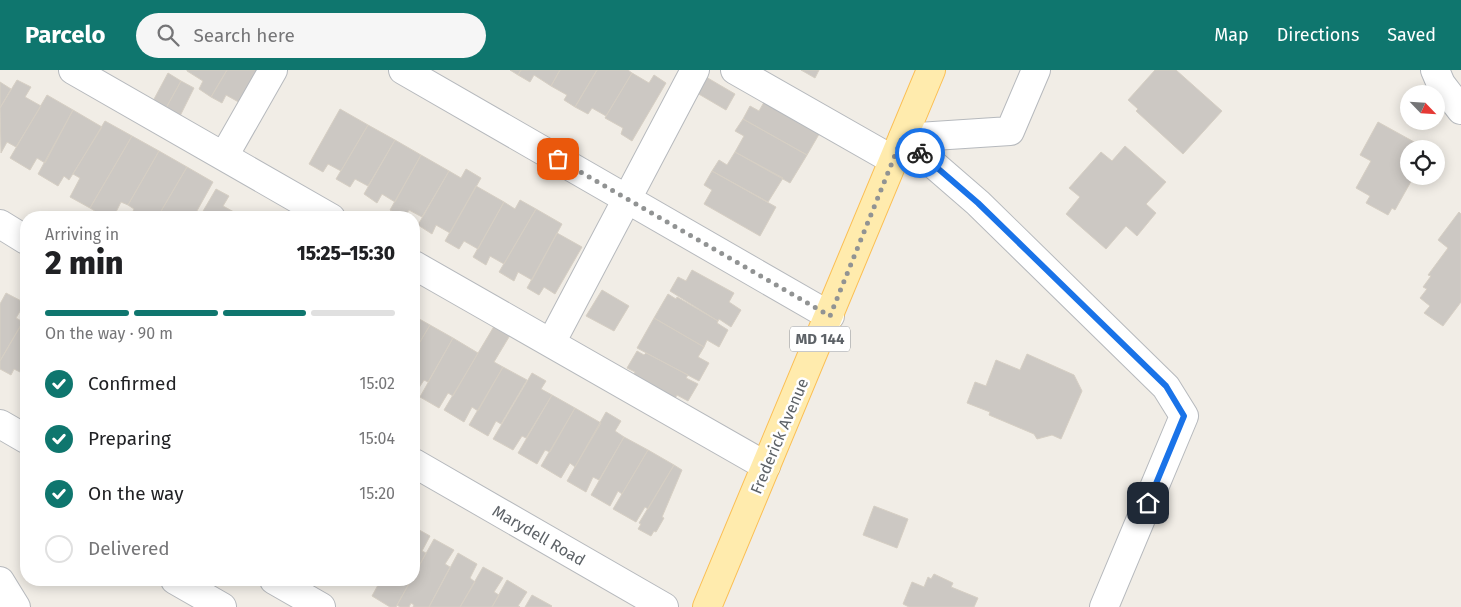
<!DOCTYPE html>
<html lang="en">
<head>
<meta charset="utf-8">
<style>
	body { margin:0; font-family:"Fira Sans",sans-serif; background:#f6f6f6; color:#202124; height:100vh; display:flex; flex-direction:column; font-size:19px; white-space:nowrap }
	* { box-sizing:border-box; margin:0 }
	p { font-size:16px; color:#757577 }
	.icon { flex:none; width:28px; height:28px; fill:none; stroke:currentColor; stroke-width:2; stroke-linecap:round; stroke-linejoin:round }
	.map { position:relative; flex:1; overflow:hidden }
	.side { position:absolute; left:20px; top:141px; width:400px; height:375px; display:flex; flex-direction:column; background:#fff; border-radius:20px; box-shadow:0 2px 12px #0003 }
	.side>* { flex:none }
	.needle { width:32px; rotate:115deg }
	.controls { position:absolute; left:1400px; top:15px; display:grid; gap:10px }
	.controls a { display:grid; place-items:center; width:45px; height:45px; border-radius:50%; background:#fff; box-shadow:0 2px 12px #0003; font-size:25px }
	.pin { position:absolute; display:grid; place-items:center; width:42px; height:42px; color:#fff; margin:-21px; border-radius:10px; box-shadow:0 2px 8px #0006 }
	.courier { position:absolute; display:grid; place-items:center; width:50px; height:50px; margin:-25px; border:4px solid #1a73e8; border-radius:50%; background:#fff; color:#222; box-shadow:0 1px 6px #0007 }
	.headline em { font-style:normal; font-weight:800 }
	.headline div { display:flex; flex-direction:column-reverse }
	.headline { display:flex; align-items:center; justify-content:space-between; height:85px; padding:0 25px }
	h1 { font-size:32px; font-weight:800; line-height:38px }
	.bar { display:grid; grid-template-columns:repeat(4,1fr); gap:8px 5px; align-content:center; height:60px; padding:0 25px }
	.bar i { height:6px; border-radius:4px; background:#e0e0e0 }
	.bar .selected { background:#0f766e }
	.bar p { grid-column:span 4 }
	ol { padding:0 25px; list-style:none }
	li { display:flex; align-items:center; gap:15px; height:55px }
	li p { margin-inline-start:auto }
	li .icon { padding:5px; border-radius:50%; background:#0f766e; color:#fff; stroke-width:4 }
	li:last-child { color:#757577 }
	li i { width:28px; height:28px; border:2px solid #e0e0e0; border-radius:50% }
	header { display:flex; align-items:center; gap:30px; box-sizing:border-box; height:70px; padding:0 25px; background:#0f766e; color:#fff }
	header strong { font-size:24px }
	nav { display:flex; gap:28px; margin-inline-start:auto; font-size:18px }
	.search { width:350px; height:45px; background:#f6f6f6; display:flex; align-items:center; gap:12px; box-sizing:border-box; padding:0 18px; border-radius:28px; color:#757577; font-size:19px }
	.map>svg:first-child { display:block }
	.building { fill:#ccc8c3; stroke:#d6cfc4 }
	.lines { fill:none; stroke-linecap:round; stroke-linejoin:round }
	.minor-casing { stroke:#b6b9bd; stroke-width:30 }
	.major-casing { stroke:#fbbf54; stroke-width:30 }
	.minor { stroke:#fff; stroke-width:28 }
	.major { stroke:#ffebad; stroke-width:28 }
	.done { stroke:#919393; stroke-width:5; stroke-dasharray:0 9 }
	.route { stroke:#1a73e8; stroke-width:6 }
	.labels { text-anchor:middle; stroke-width:5; stroke-linejoin:round; paint-order:stroke }
	.shield { fill:#fff; stroke:#8e9195; stroke-width:1 }
	.shield-label { font-size:15px; font-weight:bold; fill:#5d6267 }
	.street-label { font-size:16px; fill:#5d6267; stroke:#fff }
</style>
</head>
<body>
<header>
<strong>Parcelo</strong>
<div class="search"><svg class="icon" aria-label="search" viewBox="0 0 24 24"><circle cx="10" cy="10" r="6"/><path d="M15 15l6 6"/></svg>Search here</div>
<nav><a>Map</a><a>Directions</a><a>Saved</a></nav>
</header>
<div class="map">
<svg width="1461" height="537" viewBox="0 0 1461 537">
	<rect width="100%" height="100%" fill="#f1ede6"/>
	<path class="building" d="M187,0H227L211,27L199,19L203,11L187,1Z
		M227,0H264L244,35L226,25L222,33L211,27Z
		M510,0H521L518,5Z
		M521,0H560L551,16L534,5L530,12L518,5Z
		M560,0H597L575,37L564,30L567,25L551,16Z
		M597,0H628L632,3L606,46L592,38L588,44L575,37Z
		M801,0H819L815,8Z
		M1155,0H1176L1222,41L1183,84L1136,41L1138,39L1128,30Z
		M168,3L181,11L166,38L153,31Z
		M632,3L649,13L654,5L666,13L632,71L621,64L623,58L605,48Z
		M706,7L735,24L726,40L697,23Z
		M17,10L31,17L25,27L41,36L16,77L7,72L1,83L0,38Z
		M181,11L194,18L180,46L166,38Z
		M0,12L11,19L0,38Z
		M47,25L73,40L45,93L37,88L30,100L10,88Z
		M767,27L822,59L807,85L743,49L750,36L759,41Z
		M340,39L368,55L341,101L328,94L323,102L309,94Z
		M73,40L102,57L69,110L64,106L58,116L38,104Z
		M743,49L807,85L790,113L735,82L744,66L735,61Z
		M105,51L132,66L90,138L70,127L80,108L73,104Z
		M1378,52L1425,78L1409,79V106H1414L1395,140L1392,138L1388,145L1366,133L1370,126L1356,118L1371,91L1360,85Z
		M368,55L395,70L368,116L355,109L350,117L336,109Z
		M132,66L159,81L128,135L121,132L113,148H106L90,138Z
		M395,70L421,85L395,132L382,124L377,133L364,124Z
		M1125,76L1166,112L1146,134L1156,143L1137,166L1126,156L1106,179L1066,144L1080,127L1069,118L1101,82L1112,91Z
		M159,81L187,97L157,148H130L134,139L128,135Z
		M735,82L783,108L768,132L712,101L719,90L727,95Z
		M421,85L449,101L422,147L409,140L404,148L390,140Z
		M187,97L213,112L193,148H157Z
		M466,99L481,108L450,163L436,155L432,164L418,155L449,101L461,108Z
		M712,101L776,137L760,166L704,134L712,120L704,115Z
		M476,116L504,132L478,179L464,171L459,179L445,171Z
		M216,119L229,126L223,136L234,142L231,148H199Z
		M520,130L536,139L504,194L490,186L486,195L473,187L504,132L515,139Z
		M536,139L562,154L532,210L518,202L514,211L499,202Z
		M234,142L244,148H231Z
		M1459,142L1461,144V232L1443,256L1424,243L1430,236L1420,228L1427,219L1423,217L1431,206L1428,205L1448,178L1438,170Z
		M557,163L582,177L555,224L544,217L539,225L527,218Z
		M692,200L734,223L729,232L741,240L731,257L719,249L718,251L670,221L678,207L686,211Z
		M602,220L629,236L614,261L586,246Z
		M6,223L25,233L16,248L23,252L0,291V234Z
		M668,224L676,229L677,227L718,251L717,253L728,260L719,277L707,270L704,277L654,248Z
		M26,246V300L24,304L14,299L11,305L0,299V291Z
		M414,246L430,255L414,282Z
		M654,248L704,277L698,287L709,293L699,311L637,278Z
		M496,253L512,262L494,292L503,297L478,341L472,337L464,352L444,340Z
		M430,255L453,268L428,312L424,310L415,324L414,323V282Z
		M453,268L478,283L453,326L448,323L439,338L420,327Z
		M637,281L644,285L646,283L688,305L686,308L698,314L688,331L677,325L673,332L631,309L635,302L627,298Z
		M1027,284L1074,305L1082,321L1061,369L1052,365L1037,369L1034,364L989,345L990,342L967,333L975,312L986,316L996,290L1020,300Z
		M503,297L527,310L501,354L496,351L488,366L469,355Z
		M26,300V314L21,311Z
		M532,303L546,311L541,319L552,325L526,368L522,366L513,380L493,369Z
		M552,325L575,338L550,382L545,380L537,394L518,383Z
		M575,338L601,353L575,397L570,393L561,408L541,396Z
		M606,342L621,351L615,361L624,367L599,410L593,407L586,422L567,411Z
		M624,367L648,380L622,424L618,421L610,436L591,425Z
		M648,380L674,395L648,439L645,437L636,452L613,439Z
		M674,395L682,400L662,447L664,448L656,462L654,461L651,466L638,459L641,454L639,453Z
		M874,436L908,449L897,478L863,465Z
		M414,457L430,466L422,481L426,483L414,505Z
		M434,469L454,480L445,494L450,497L429,537H413L414,535L411,533L409,537H400L397,535L411,510H414V505Z
		M458,483L477,494L470,508L475,512L460,537H429Z
		M483,497L503,508L494,522L499,525L492,537H460Z
		M934,504L953,513L951,517L978,528L974,537H909L903,534L912,512L924,517L928,507L931,509Z
		M379,510H411L396,537H390L372,526L378,515L377,514Z
		M507,510L527,522L518,536L520,537H492Z
		M532,525L552,536L551,537H525Z"/>
	<g class="lines">
		<g class="minor-casing">
			<path id="minor" d="M73,0L331,148
				M403,0L830,246
				M735,0L893,90
				M1435,0L1441,14L1461,40
				M903,68L978,133L1166,317L1184,346L1104,537
				M903,68L1010,61L1036,0
				M224,86L273,0
				M0,154L26,170
				M414,195L766,396
				M551,273L695,0
				M0,354L26,369
				M414,393L664,537
				M175,510L222,537
				M274,510L321,537
				M0,511L16,537"/>
		</g>
		<g class="major-casing">
			<path id="major" d="M707,537L931,0"/>
		</g>
		<use href="#minor" class="minor"/>
		<use href="#major" class="major"/>
	</g>
	<g class="lines">
		<path class="done" d="M558,89L830,246L902,68L920,83"/>
		<path class="route" d="M920,83L978,133L1166,316L1184,346L1148,433"/>
	</g>
	<g class="labels">
		<rect class="shield" x="790" y="256.5" width="60" height="25" rx="4"/>
		<g class="shield-label">
			<text x="820" y="274">MD 144</text>
		</g>
		<g class="street-label">
			<text transform="translate(779 366) rotate(-67)" y="6">Frederick Avenue</text>
			<text transform="translate(539 465) rotate(30)" y="6">Marydell Road</text>
		</g>
	</g>
</svg>
<div class="controls">
<a><svg class="needle" viewBox="-14 -14 28 28"><path d="M0-13l5 13h-10z" fill="#e53935"/><path d="M0 13l5-13h-10z" fill="#757577"/></svg></a>
<a><svg class="icon" aria-label="locate" viewBox="0 0 24 24"><circle cx="12" cy="12" r="6"/><path d="M12 2v4M12 18v4M2 12h4M18 12h4"/></svg></a>
</div>
<div class="pin" style="left:558px;top:89px;background:#ea580c"><svg class="icon" aria-label="bag" viewBox="0 0 24 24"><path d="M5 8h14l-1 12H6zM9 8a3 3 0 0 1 6 0"/></svg></div>
<div class="pin" style="left:1148px;top:433px;background:#1f2937"><svg class="icon" aria-label="home" viewBox="0 0 24 24"><path d="M3 11l9-7 9 7M6 9v11h12V9"/></svg></div>
<div class="courier" style="left:920px;top:83px"><svg class="icon" aria-label="bike" viewBox="0 0 24 24"><circle cx="6" cy="16" r="4"/><circle cx="18" cy="16" r="4"/><path d="M6 16l4-8h5l3 8M10 8l3 8H6M13 5h3"/></svg></div>
<section class="side">
<div class="headline"><div><h1>2 min</h1><p>Arriving in</p></div><em>15:25–15:30</em></div>
<div class="bar"><i class="selected"></i><i class="selected"></i><i class="selected"></i><i></i><p>On the way · 90 m</p></div>
<ol>
<li><svg class="icon" aria-label="check" viewBox="0 0 24 24"><path d="M5 12l5 5 9-10"/></svg>Confirmed<p>15:02</p></li>
<li><svg class="icon" aria-label="check" viewBox="0 0 24 24"><path d="M5 12l5 5 9-10"/></svg>Preparing<p>15:04</p></li>
<li><svg class="icon" aria-label="check" viewBox="0 0 24 24"><path d="M5 12l5 5 9-10"/></svg>On the way<p>15:20</p></li>
<li><i></i>Delivered</li>
</ol>
</section>
</div>
</body>
</html>
